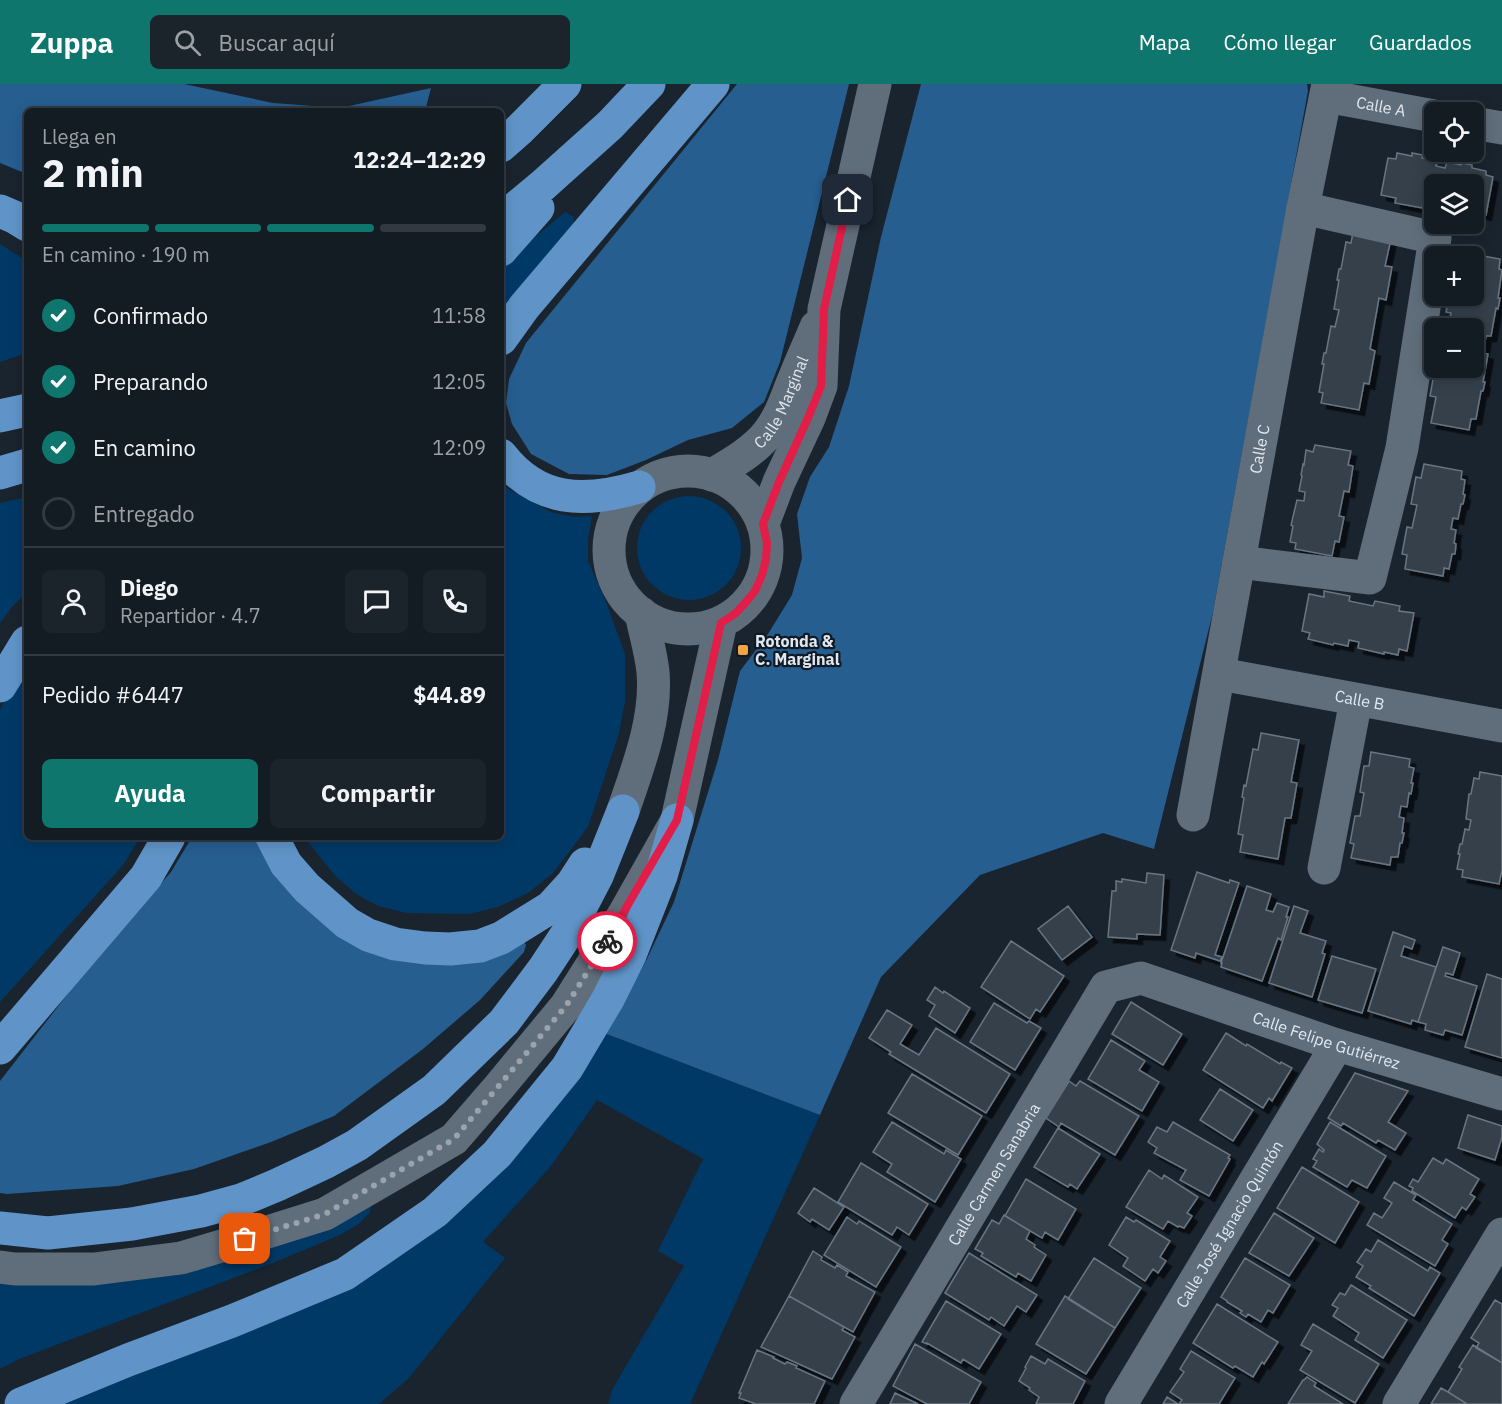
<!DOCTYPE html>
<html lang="es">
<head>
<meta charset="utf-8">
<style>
	body { margin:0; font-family:"IBM Plex Sans",sans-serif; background:#1c242b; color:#f1f3f6; height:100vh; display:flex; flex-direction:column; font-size:22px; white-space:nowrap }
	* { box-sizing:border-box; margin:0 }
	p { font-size:20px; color:#9da1a6 }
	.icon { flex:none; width:33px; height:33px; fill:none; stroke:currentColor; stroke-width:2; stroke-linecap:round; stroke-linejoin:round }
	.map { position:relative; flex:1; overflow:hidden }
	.sheet { position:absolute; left:24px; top:24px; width:480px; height:732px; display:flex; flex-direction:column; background:#131b23; border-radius:9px; box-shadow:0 3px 15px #0003,0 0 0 2px #323941 }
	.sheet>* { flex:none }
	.buttons { position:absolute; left:1424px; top:18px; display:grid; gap:12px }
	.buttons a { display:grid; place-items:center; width:60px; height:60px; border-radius:9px; background:#131b23; box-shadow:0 3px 15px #0003,0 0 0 2px #323941; font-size:30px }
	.pin { position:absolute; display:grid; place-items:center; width:51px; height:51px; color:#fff; margin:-26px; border-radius:12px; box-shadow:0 3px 9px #0006 }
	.courier { position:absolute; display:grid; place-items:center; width:60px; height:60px; margin:-30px; border:4px solid #e11d48; border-radius:50%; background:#fff; color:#222; box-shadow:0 2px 8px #0007 }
	.headline em { font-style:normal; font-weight:700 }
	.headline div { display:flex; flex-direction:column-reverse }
	.headline { display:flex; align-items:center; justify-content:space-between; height:102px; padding:0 18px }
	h1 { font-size:39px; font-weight:700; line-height:45px }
	.bar { display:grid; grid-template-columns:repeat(4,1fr); gap:9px 6px; align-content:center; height:72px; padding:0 18px }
	.bar i { height:8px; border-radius:4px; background:#323941 }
	.bar .active { background:#0f766e }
	.bar p { grid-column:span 4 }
	.line { display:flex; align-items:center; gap:15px; padding:0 18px; border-top:2px solid #323941 }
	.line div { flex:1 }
	.round { display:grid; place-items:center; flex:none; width:63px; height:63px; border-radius:9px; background:#1c242b }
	ol { padding:0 18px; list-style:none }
	li { display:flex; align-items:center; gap:18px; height:66px }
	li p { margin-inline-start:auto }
	li .icon { padding:6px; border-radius:50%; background:#0f766e; color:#fff; stroke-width:4 }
	li:last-child { color:#9da1a6 }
	li i { width:33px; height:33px; border:3px solid #323941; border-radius:50% }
	.primary-button { display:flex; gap:12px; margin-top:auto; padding:12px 18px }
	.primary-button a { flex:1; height:69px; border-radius:9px; background:#0f766e; color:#fff; font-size:24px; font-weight:700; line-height:69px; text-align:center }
	.primary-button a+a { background:#1c242b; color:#f1f3f6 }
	header { display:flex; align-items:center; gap:36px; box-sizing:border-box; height:84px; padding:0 30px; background:#0f766e; color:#fff }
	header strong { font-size:28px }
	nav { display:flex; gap:33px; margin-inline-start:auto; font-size:21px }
	.search { width:420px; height:54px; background:#1c242b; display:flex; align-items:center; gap:15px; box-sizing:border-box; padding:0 21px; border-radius:9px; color:#9da1a6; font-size:22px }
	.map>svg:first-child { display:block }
	.green { fill:#003966 }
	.forest { fill:#265e90 }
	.building { fill:#34404c; stroke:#687683; stroke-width:1.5; filter:url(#shadow) }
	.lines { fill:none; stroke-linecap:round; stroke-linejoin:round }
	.minor { stroke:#606e7b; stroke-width:33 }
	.highway { stroke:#6094c8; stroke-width:33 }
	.done { stroke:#9aa3ac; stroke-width:6; stroke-dasharray:0 10.8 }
	.route { stroke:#e11d48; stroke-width:8 }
	.poi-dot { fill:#f2a541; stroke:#101a25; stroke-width:2 }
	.labels { text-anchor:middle; stroke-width:4.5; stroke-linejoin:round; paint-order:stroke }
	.street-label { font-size:16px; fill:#e0e7ef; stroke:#101a25 }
	.poi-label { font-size:16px; font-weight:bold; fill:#e0e7ef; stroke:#101a25; text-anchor:start }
</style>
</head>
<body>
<header>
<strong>Zuppa</strong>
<div class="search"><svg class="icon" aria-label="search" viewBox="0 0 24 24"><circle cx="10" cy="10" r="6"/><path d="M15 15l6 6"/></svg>Buscar aquí</div>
<nav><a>Mapa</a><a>Cómo llegar</a><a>Guardados</a></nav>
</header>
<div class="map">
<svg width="1502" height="1320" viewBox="0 0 1502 1320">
	<defs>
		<filter id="shadow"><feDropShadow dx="5.5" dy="5.5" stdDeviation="0" flood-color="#0009"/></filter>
	</defs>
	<rect width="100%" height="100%" fill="#19242f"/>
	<path class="green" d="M565,128L574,133L573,146L501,237V181Z
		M0,160L27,177V269L0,278Z
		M501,396L507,404L551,428L574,433L592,432L588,455V477L606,518L625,570V617L619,649L588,743L553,789L528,809L498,823L469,830L407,829L378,822L356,810L336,793L304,753H501Z
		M637 464a52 52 0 1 1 104 0a52 52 0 1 1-104 0Z
		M27,413V508L12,523L0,539V419Z
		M27,579V753H140L124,780L0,918V626L5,615Z
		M604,949L820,1031L690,1320H608L612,1306L684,1182L658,1167L703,1075L597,1016L551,1082L483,1158L505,1174L409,1294L379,1320H56L348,1202Z
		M371,1121L370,1128L360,1139L340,1151L273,1179L19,1275L0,1285V1191L16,1193Z"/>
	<path class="forest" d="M0,0H184L273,19L340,24L431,4L425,27H27V90L0,79Z
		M737,0H849L780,278L764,318L732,344L688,356L646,376L607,391L569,390L531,370L512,340L506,319L509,295L526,259Z
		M921,0H1307L1308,7L1213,528L1154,765L1103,749L980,791L881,893L820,1031L604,949L644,881L674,818L718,676L740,587L768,550L792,511L802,474L797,430L810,393L829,363L849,302L881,153Z
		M192,753H264L369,857L522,854L526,861L524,868L480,916L423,965L334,1032L271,1058L194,1085L118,1102L7,1110L0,1109V997L95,875L171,788Z"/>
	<path class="building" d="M1397,69L1412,72V69L1423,71L1422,74L1437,78L1436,82L1445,84L1447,78L1461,81L1462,79L1472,81V84L1486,87V91L1493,93L1486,131L1473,128V100H1434V121L1423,119L1422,124L1395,119L1396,114L1381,111L1388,74L1396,75Z
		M1353,148L1391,155L1385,182L1392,183L1386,216L1379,214L1370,265L1375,267L1369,300L1364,299L1359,326L1321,319L1323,309L1319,308L1324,280H1322L1324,269H1326L1331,242L1335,243L1339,226L1334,225L1339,196H1337L1339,185H1341L1346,158L1351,159Z
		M1462,168L1500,175L1499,185L1502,186L1498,214H1500L1498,225L1496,224L1491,252H1486L1483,269L1488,270L1483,298H1485L1483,307H1481L1476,335H1471L1469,346L1431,339L1436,313L1430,312L1435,284H1473V244H1448L1451,229L1446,228L1449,212H1473V172H1461Z
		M1315,361L1351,367L1348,381L1353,382L1349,408L1344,407L1339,432L1344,433L1339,458L1335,457L1332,472L1295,465L1296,459L1290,458L1293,442L1291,441L1297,416L1304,417L1305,408L1299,407L1302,392L1301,391L1303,380L1304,381L1306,366L1313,368Z
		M1424,380L1462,387L1461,395L1465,396L1463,410L1465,411L1463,420H1461L1458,435L1453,434L1451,445L1456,446L1454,459L1456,460L1455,470H1452L1449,485L1444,484L1443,492L1405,485L1407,471L1402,470L1407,443L1412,444L1417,421L1411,420L1416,393L1421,394Z
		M1324,507L1350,512L1349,517L1373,522L1375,517L1400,522L1399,527L1414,529L1407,567L1399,565L1398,571L1384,568V570L1358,564L1359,558L1349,556L1348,562L1334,559L1333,561L1308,555L1310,549L1302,547L1309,510L1324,513Z
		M1261,649L1299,656L1291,698L1297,699L1291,734H1285L1278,775L1240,768L1243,751L1238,750L1244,714L1242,713L1244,701L1246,702L1253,665L1258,666Z
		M1371,668L1410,675L1409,683L1414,684L1411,699H1413L1411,710L1409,709L1407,723L1401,722L1399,733L1404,734L1402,749H1404L1402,759H1400L1398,773H1391L1390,781L1351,774L1354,760L1350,759L1355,732H1360L1364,709L1360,708L1364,682H1369Z
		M1480,688L1502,692V786L1499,800L1462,793L1463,786L1457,785L1460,770H1458L1460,760H1462L1465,745L1469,746L1471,736L1466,735L1469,710H1471L1474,694L1479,695Z
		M1197,788L1229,799L1230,796L1239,799L1215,871L1222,873L1220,877L1196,869L1195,874L1171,866Z
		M1147,789L1164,791L1160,851L1137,850V855L1108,853L1112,807H1116V797L1122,798V795L1146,799Z
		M1247,802L1271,810L1266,826L1273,828L1277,819L1289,823L1286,833H1288L1281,856L1278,854L1262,897L1221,883L1222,879H1221Z
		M1068,822L1092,853L1062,876L1038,845Z
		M1294,822L1308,827L1300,849L1326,857L1322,869L1325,870L1312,913L1269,899Z
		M1393,848L1415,856L1412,865L1404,862L1401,872L1436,883L1418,938L1412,936L1411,940L1368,927Z
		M1011,857L1064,892L1040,928L1036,925L1030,935L981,903Z
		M1443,863L1460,869L1453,891L1446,889L1445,892L1477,902L1462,951L1445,946L1443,951L1425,946L1426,940L1418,938Z
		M1332,872L1376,885L1362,929L1318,916Z
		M1487,890L1502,895V974L1465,963Z
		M935,903L943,909L944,907L970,924L955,949L929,932L935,921L927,916Z
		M1131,918L1182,950L1163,981L1112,950Z
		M994,919L1027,939L1029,937L1041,944L1015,986L970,958Z
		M887,926L912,941L900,960L919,971L936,944L1010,990L986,1029L889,970L891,968L869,954Z
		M1226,949L1246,962L1247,960L1280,980L1281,978L1292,984L1272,1017L1269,1014L1263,1024L1203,986Z
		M1111,956L1145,977L1139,986L1159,998L1142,1027L1088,995Z
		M1355,989L1408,1007L1388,1038L1406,1049L1395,1066L1378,1056L1376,1059L1343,1039L1341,1042L1328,1034Z
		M912,990L982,1032L958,1071L888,1029Z
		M1069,997L1076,1002L1080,997L1139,1032L1115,1071L1061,1039L1059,1043L1046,1034Z
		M1220,1005L1253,1026L1233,1057L1200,1036Z
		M1468,1031L1502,1042V1053L1495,1076L1458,1064Z
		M892,1038L944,1070L946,1066L961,1075L935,1118L887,1088L892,1080L873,1068Z
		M1173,1038L1230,1071L1228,1074L1230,1075L1209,1112L1180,1096L1186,1086L1154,1069L1157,1064L1148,1058L1157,1043L1167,1048Z
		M1330,1038L1386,1072L1367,1104L1352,1096L1347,1103L1313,1083L1317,1077L1313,1075L1319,1065L1323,1068L1324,1066L1317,1060Z
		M1058,1044L1100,1070L1077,1105L1070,1100L1068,1103L1034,1083Z
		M1433,1074L1443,1080L1446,1075L1479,1095L1470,1110L1475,1113L1466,1126L1462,1123L1455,1134L1412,1107L1413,1104L1409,1102L1413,1095L1418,1098Z
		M861,1079L928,1120L909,1151L897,1143L892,1151L838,1118Z
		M1302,1083L1359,1118L1335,1159L1277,1124Z
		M1149,1086L1162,1095L1164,1091L1198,1113L1187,1129L1192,1132L1184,1144L1179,1142L1178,1143L1168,1137L1163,1145L1126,1123Z
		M1026,1095L1076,1125L1058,1156L1045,1148L1042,1154L1005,1132Z
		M1394,1098L1416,1111L1413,1116L1452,1140L1442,1156L1448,1160L1435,1182L1367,1141L1374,1129L1382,1134L1392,1119L1384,1114Z
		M814,1104L844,1123L829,1146L812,1135L810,1138L798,1129Z
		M1274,1129L1314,1154L1289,1192L1249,1169Z
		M1004,1131L1030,1147L1026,1155L1035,1161L1034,1163L1046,1171L1031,1197L1018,1189L1016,1193L981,1172L983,1169L975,1165L992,1136L999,1140Z
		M847,1133L857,1140L859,1137L901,1163L876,1203L824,1171Z
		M1126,1133L1134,1138L1136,1136L1170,1157L1160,1173L1166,1177L1158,1189L1153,1185L1145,1197L1123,1182L1128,1174L1109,1161Z
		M1378,1156L1428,1187L1430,1183L1440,1189L1414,1232L1369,1204L1371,1202L1356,1193L1363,1182L1357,1178L1366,1165L1371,1168Z
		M813,1167L822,1173L821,1176L835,1184L837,1181L848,1188L846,1192L875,1208L853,1248L789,1212Z
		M969,1169L1037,1211L1026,1228L1017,1222L1004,1242L991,1233L989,1236L945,1209Z
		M1094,1174L1141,1204L1115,1244L1068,1215Z
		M1245,1174L1290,1201L1273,1229L1268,1226L1261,1238L1248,1230L1246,1233L1240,1229L1242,1227L1227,1218V1217L1221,1213Z
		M1351,1201L1407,1236L1383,1274L1355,1256L1359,1249L1333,1232L1338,1224L1332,1221L1340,1209L1345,1211Z
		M789,1212L844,1243L842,1246L855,1253L832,1295L761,1263Z
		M1065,1212L1115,1244L1086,1290L1036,1260Z
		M1495,1216L1502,1220V1279L1476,1264L1479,1259L1471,1254Z
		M946,1217L1001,1250L979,1285L963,1275L961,1279L927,1259V1260L922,1258Z
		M1217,1220L1278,1258L1264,1280L1262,1278L1253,1293L1235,1282L1233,1284L1193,1259Z
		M1313,1240L1379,1280L1355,1319L1300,1286L1312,1267L1301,1261Z
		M915,1260L981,1298L969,1320H927L893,1302Z
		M1473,1261L1502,1279V1320H1467L1448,1308L1462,1285L1459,1283Z
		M757,1266L774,1273L773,1274L785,1280L787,1278L797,1282L796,1284L825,1297L814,1320H756L739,1314L741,1309H739Z
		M1191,1267L1235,1294L1219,1320H1179L1182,1316L1170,1308L1184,1288L1180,1285Z
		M1031,1272L1045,1280L1048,1275L1085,1297L1073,1320H1036L1039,1313L1029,1306L1030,1304L1019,1297L1026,1284L1025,1283Z
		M1307,1293L1316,1299L1314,1302L1343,1320H1288L1303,1296H1304Z
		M1441,1304L1448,1308L1467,1320H1431Z
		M895,1309L918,1320H890Z
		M1167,1313L1178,1320H1163Z"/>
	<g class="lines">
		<g class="minor">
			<path id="s1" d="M1326,12L1434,32"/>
			<path d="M1473,39L1502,44"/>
			<circle cx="688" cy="466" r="79"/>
			<path id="s2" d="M712,391C731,380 754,367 768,349C781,332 786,314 794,295C801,277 809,260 816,243"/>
			<path d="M763,440L779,398L809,334L821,302L824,225L875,0"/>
			<path d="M1239,478L1370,494L1402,364L1435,154L1303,124"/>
			<path id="s3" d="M1220,590L1502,642"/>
			<path d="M623,727C638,683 657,635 653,588C651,568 645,549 641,529"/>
			<path id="s4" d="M1193,731L1303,124L1328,0"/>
			<path d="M1324,784L1356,616"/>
			<path d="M0,1183L15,1185H94L181,1174L245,1155L325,1130L454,1055L499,1003L566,922L624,830L677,736L721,539"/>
			<path id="s5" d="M856,1320L1106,903L1141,894L1337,961L1502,1010"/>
			<path id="s6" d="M1121,1320L1337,961"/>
			<path d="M1399,1320L1502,1150"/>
		</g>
		<path class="highway" d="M501,62L518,47L565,0
			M0,127L14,133L27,141
			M501,136L542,102L610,41L649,0
			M501,166L538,124
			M501,255L524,223L713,0
			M0,332L27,326
			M501,371C538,419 585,419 639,403
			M0,389L27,381
			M0,602L27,558
			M272,753L286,780L307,804L347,839L368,851L395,860L425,864L450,865L480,862L501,854L551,823L572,800L585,780
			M0,964L146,793L169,753
			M0,1144L48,1149L132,1140L201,1127L241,1116L277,1101L326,1078L357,1061L434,1006L504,938L543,886L568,848L597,792L623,727
			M21,1320L128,1276L232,1237L345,1190L435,1128L497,1070L567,984L608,915L630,871L661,792L677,736"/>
	</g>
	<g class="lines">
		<path class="done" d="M245,1155L325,1130L454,1055L566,922L607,857"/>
		<path class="route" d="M607,857L677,736L721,539L736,529L746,518L755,507L762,491L766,475L767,459L763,440L779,398L808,334L821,302L824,225L848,116"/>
	</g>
	<rect class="poi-dot" x="737" y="560" width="12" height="12" rx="3"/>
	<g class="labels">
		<g class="street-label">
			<text dy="6" stroke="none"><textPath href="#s1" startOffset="56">Calle A</textPath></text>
			<text dy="6" stroke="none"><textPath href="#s2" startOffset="104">Calle Marginal</textPath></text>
			<text dy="6" stroke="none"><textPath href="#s4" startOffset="372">Calle C</textPath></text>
			<text dy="6" stroke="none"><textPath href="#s3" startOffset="142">Calle B</textPath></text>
			<text dy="6" stroke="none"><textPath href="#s5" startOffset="718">Calle Felipe Gutiérrez</textPath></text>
			<text dy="6" stroke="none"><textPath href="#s5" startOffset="268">Calle Carmen Sanabria</textPath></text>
			<text dy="6" stroke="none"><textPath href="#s6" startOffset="210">Calle José Ignacio Quintón</textPath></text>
		</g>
		<g class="poi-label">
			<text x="755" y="563">Rotonda &amp;<tspan x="755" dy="18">C. Marginal</tspan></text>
		</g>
	</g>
</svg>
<div class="buttons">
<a><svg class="icon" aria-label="locate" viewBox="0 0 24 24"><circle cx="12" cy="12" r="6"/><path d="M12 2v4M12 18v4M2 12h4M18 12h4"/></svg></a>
<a><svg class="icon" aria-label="layers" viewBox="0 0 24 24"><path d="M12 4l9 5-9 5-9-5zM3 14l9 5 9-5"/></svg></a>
<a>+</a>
<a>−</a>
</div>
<div class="pin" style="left:245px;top:1155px;background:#ea580c"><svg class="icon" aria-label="bag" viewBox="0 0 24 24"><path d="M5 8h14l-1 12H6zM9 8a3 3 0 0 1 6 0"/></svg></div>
<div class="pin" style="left:848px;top:116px;background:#1f2937"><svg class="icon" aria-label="home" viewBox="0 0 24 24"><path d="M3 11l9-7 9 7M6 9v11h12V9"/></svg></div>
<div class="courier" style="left:607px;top:857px"><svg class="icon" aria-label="bike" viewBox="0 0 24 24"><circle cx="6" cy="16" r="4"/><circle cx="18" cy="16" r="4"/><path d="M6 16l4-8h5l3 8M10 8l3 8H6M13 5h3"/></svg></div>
<section class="sheet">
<div class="headline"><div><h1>2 min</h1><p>Llega en</p></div><em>12:24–12:29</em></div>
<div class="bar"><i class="active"></i><i class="active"></i><i class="active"></i><i></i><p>En camino · 190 m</p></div>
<ol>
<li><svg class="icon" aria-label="check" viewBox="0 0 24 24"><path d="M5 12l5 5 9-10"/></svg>Confirmado<p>11:58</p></li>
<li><svg class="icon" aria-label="check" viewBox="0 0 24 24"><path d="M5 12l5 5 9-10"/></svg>Preparando<p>12:05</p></li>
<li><svg class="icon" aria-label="check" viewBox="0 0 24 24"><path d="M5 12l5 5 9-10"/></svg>En camino<p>12:09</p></li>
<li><i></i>Entregado</li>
</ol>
<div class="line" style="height:108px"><a class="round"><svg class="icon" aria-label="person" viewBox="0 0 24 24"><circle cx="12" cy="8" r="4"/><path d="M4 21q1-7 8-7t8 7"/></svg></a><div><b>Diego</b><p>Repartidor · 4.7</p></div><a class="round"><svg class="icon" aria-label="chat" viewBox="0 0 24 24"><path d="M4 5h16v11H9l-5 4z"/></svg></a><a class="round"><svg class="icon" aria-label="phone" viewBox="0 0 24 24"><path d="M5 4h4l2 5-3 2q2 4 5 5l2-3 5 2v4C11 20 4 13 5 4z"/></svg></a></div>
<div class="line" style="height:78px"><div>Pedido #6447</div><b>$44.89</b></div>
<div class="primary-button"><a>Ayuda</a><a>Compartir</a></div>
</section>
</div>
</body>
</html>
